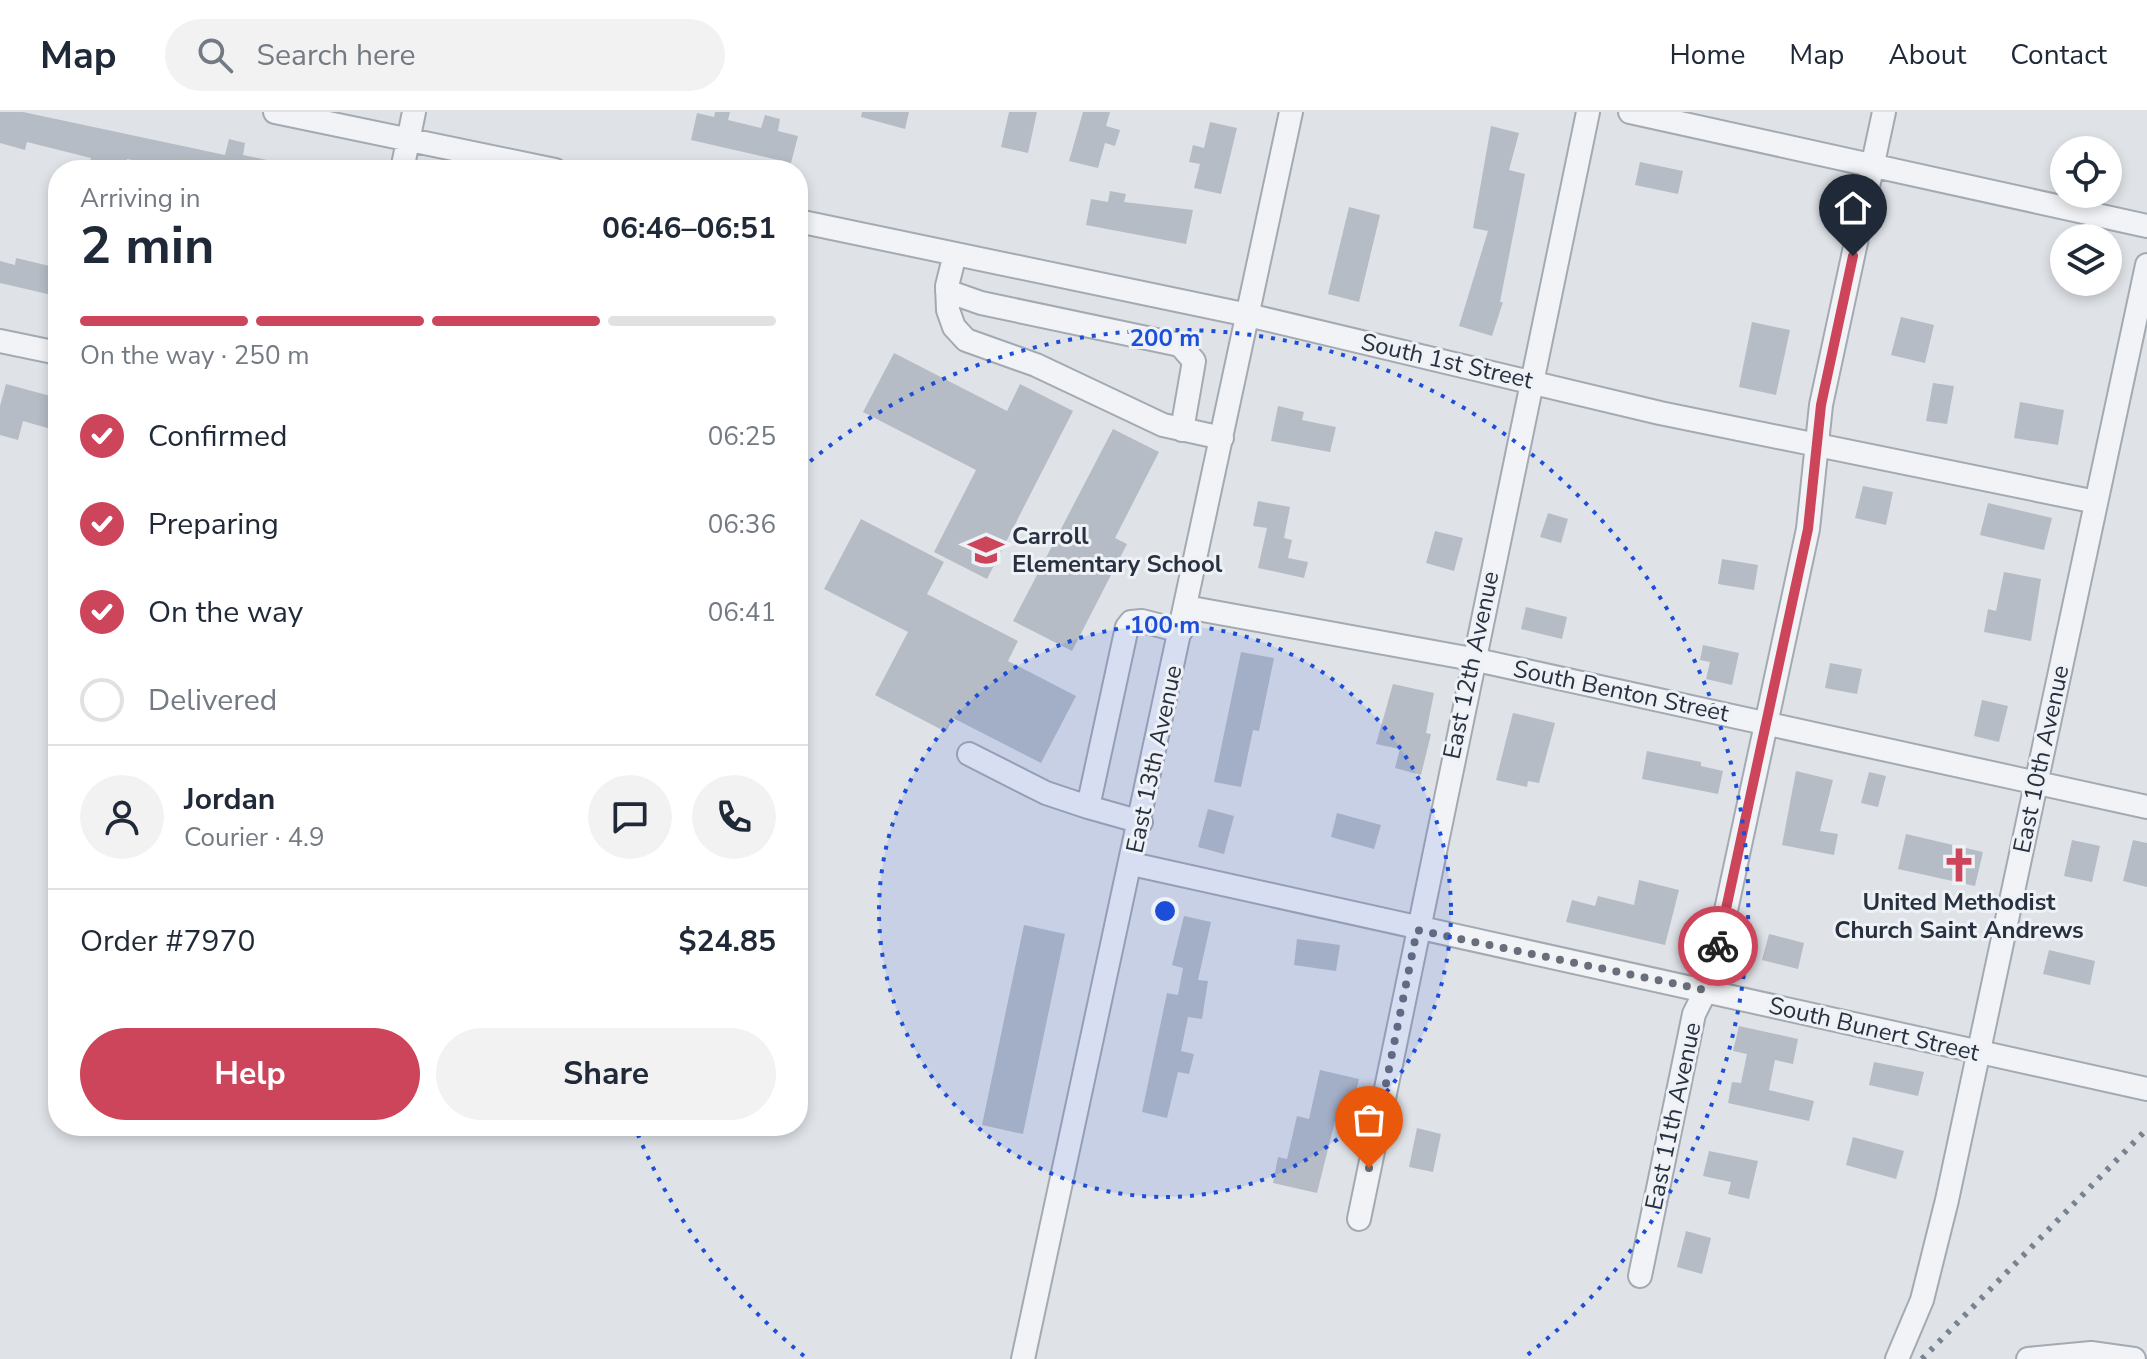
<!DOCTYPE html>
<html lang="en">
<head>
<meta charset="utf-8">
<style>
	body { margin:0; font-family:"Nunito Sans",sans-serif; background:#f2f2f3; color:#1f2937; height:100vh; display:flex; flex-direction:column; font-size:30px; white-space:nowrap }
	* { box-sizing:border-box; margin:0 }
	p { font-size:26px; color:#747a83 }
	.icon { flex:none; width:44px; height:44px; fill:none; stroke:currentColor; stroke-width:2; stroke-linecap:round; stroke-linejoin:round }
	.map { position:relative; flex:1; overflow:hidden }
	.panel { position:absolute; left:48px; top:48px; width:760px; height:976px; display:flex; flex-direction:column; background:#fff; border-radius:32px; box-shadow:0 4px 12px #0003 }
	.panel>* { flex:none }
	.fabs { position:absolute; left:2050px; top:24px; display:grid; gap:16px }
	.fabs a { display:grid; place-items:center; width:72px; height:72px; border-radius:50%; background:#fff; box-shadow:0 4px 12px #0003; font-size:40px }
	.pin { position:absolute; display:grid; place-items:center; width:68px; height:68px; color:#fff; margin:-82px -34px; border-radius:50% 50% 50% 0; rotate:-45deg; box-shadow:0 0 8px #0007 }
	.pin .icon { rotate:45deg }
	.courier { position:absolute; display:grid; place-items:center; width:80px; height:80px; margin:-40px; border:6px solid #cc455b; border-radius:50%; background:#fff; color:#222; box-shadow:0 2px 10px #0007 }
	.head em { font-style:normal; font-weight:700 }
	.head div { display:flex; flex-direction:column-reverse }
	.head { display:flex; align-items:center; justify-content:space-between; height:136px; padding:0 32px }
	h1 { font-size:52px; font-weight:700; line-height:60px }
	.bar { display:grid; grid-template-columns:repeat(4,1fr); gap:12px 8px; align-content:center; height:96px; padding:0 32px }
	.bar i { height:10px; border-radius:6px; background:#e0e1e3 }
	.bar .on { background:#cc455b }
	.bar p { grid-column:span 4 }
	.line { display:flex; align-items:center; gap:20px; padding:0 32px; border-top:2px solid #e0e1e3 }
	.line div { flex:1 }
	.round { display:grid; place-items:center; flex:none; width:84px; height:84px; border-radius:42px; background:#f2f2f3 }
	ol { padding:0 32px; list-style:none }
	li { display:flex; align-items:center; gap:24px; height:88px }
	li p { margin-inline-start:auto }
	li .icon { padding:8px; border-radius:50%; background:#cc455b; color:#fff; stroke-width:4 }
	li:last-child { color:#747a83 }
	li i { width:44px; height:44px; border:4px solid #e0e1e3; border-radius:50% }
	.action { display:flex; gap:16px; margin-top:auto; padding:16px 32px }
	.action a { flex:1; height:92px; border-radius:48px; background:#cc455b; color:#fff; font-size:32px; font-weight:700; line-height:92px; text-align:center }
	.action a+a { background:#f2f2f3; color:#1f2937 }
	header { display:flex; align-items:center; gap:48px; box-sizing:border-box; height:112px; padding:0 40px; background:#fff; border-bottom:2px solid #e0e1e3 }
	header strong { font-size:38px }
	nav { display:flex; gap:44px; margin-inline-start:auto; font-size:28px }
	.search { width:560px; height:72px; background:#f2f2f3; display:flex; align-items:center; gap:20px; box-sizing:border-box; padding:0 28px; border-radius:44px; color:#747a83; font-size:30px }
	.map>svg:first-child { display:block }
	.building { fill:#b6bcc5 }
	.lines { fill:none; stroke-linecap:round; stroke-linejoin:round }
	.minor-casing { stroke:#a4aab2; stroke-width:26 }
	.minor { stroke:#f1f3f6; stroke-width:22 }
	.rail { stroke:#798291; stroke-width:6; stroke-dasharray:4 8; stroke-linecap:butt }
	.done { stroke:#686f7a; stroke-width:8; stroke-dasharray:0 14.4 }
	.route { stroke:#cc455b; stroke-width:10 }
	.ring { fill:none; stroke:#1d4ed8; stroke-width:4; stroke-dasharray:4 8 }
	.labels { text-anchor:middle; stroke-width:6; stroke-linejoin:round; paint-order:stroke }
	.street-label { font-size:24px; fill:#28313f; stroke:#eef1f6 }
	.poi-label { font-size:24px; font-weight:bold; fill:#28313f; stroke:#eef1f6; text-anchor:start }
	.centre { fill:#1d4ed8; stroke:#eef1f6; stroke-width:4 }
	.ring-label { font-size:24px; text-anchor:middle; font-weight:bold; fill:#1d4ed8; stroke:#eef1f6; stroke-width:6; stroke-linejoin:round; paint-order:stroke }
</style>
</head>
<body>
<header>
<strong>Map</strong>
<div class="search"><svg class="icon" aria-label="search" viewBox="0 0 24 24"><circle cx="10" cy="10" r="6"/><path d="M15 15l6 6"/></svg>Search here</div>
<nav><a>Home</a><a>Map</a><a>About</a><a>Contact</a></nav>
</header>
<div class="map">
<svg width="2147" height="1247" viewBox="0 0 2147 1247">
	<rect width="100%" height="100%" fill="#dfe3e8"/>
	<path class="building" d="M0,0H23L225,43L229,27L245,31L243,43L281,51L280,58H184L127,47L125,58L90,52L91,46L27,30L25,38L0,31Z
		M715,0H730L728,8L761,16L765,3L780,7L778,19L798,24L791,51L691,28L697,1L714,5Z
		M862,0H909L905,17L861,5Z
		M1009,0H1037L1028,41L1001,35Z
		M1083,0H1110L1106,14L1120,18L1115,34L1105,31L1098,56L1069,49Z
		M1210,10L1237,16L1221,82L1194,76L1200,52L1189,50L1193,33L1204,36Z
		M1491,14L1519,21L1509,58L1525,62L1500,190H1503L1492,224L1459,214L1488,119L1473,116Z
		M1640,50L1683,59L1678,82L1635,73Z
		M1110,79L1126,82L1124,90L1193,98L1186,132L1086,113L1091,87L1108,90Z
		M1349,95L1380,103L1359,190L1328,182Z
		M16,146L58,156L52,183L0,171V149L15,153Z
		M1901,205L1934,213L1925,251L1891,243Z
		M1752,210L1790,218L1776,283L1739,275Z
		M894,241L1007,299L1020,272L1073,299L987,467L934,440L976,358L863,300Z
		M1933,271L1954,274L1947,312L1926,309Z
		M6,272L58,286L51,317L23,309L18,328L0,323V294Z
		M2020,290L2064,298L2058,333L2014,326Z
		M1278,294L1304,300L1302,308L1336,315L1330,340L1271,329Z
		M1113,317L1159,340L1115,426L1127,432L1072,539L1013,509Z
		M1863,374L1893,380L1886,413L1855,406Z
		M1258,389L1290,395L1284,426L1292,428L1288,446L1308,450L1304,466L1258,456L1267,416L1253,414Z
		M1988,391L2052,406L2044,438L1980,423Z
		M1548,401L1568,407L1561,431L1540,425Z
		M861,407L944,450L927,482L1018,529L1008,549L1076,584L1041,651L953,606L946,620L875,583L908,520L824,477Z
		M1435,419L1463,426L1454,459L1426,451Z
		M1722,447L1758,453L1754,478L1718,472Z
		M2004,460L2041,467L2031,529L1984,520L1988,497L1996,499Z
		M1526,495L1567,505L1562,527L1521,517Z
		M1703,533L1739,541L1732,573L1706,567L1710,550L1700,548Z
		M1241,540L1274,546L1259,619L1253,618L1241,675L1214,670Z
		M1830,551L1862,557L1857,582L1825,576Z
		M1393,572L1434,581L1426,621L1431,622L1421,663L1395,656L1400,637L1376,632Z
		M1982,588L2008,594L1999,630L1974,624Z
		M1513,601L1555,611L1539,671L1528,669L1527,675L1496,668Z
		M1647,639L1701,650V654L1723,659L1718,682L1642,667Z
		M1796,659L1833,668L1820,719L1838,722L1834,743L1782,733Z
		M1869,660L1886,664L1878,695L1861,691Z
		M1208,697L1234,704L1224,742L1198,735Z
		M1337,701L1381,713L1374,737L1331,725Z
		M1906,722L1983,740L1975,774L1898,757Z
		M2072,728L2100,734L2092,770L2064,764Z
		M2133,728L2147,731V775L2123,769Z
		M1639,768L1679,778L1665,833L1566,810L1572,788L1595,794L1598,784L1634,793Z
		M1184,804L1211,810L1198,868L1208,869L1202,907L1188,905L1181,939L1194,942L1189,962L1178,960L1167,1006L1142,1000L1167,881L1178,883L1183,856L1172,853Z
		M1024,813L1065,822L1023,1022L982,1013Z
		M1769,822L1804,831L1798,857L1762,848Z
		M1297,827L1340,833L1336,859L1294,853Z
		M2049,838L2095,849L2090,873L2043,862Z
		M1739,914L1798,927L1793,952L1775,948L1769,978L1814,989L1809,1009L1728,991L1732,970L1741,971L1747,942L1733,939Z
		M1874,950L1924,960L1918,984L1869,973Z
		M1320,958L1359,967L1352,996L1339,993L1317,1081L1273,1071L1278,1045L1287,1047L1297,1004L1309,1007Z
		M1417,1016L1441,1022L1433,1060L1409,1055Z
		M1853,1025L1904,1039L1896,1067L1846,1053Z
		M1709,1039L1758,1049L1749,1087L1728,1082L1731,1070L1703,1064Z
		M1686,1119L1711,1126L1702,1162L1677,1155Z"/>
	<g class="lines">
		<g class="minor-casing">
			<path id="minor" d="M275,0L555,58
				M1630,0L2147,114
				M402,58L414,0
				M798,109L1248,203L1660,301L2096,390
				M955,142L947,174L948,198L954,215L966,228L1036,253L1163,313L1222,326
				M947,179L981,191L1180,233L1194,249L1182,318
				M0,229L58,241
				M1186,495L1472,547L2147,695
				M969,642L1046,681L1088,695
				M1141,710L1088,695L1127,515L1131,510L1142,509L1181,519
				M1132,752L2147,977
				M1359,1107L1588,0
				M1640,1164L1694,902L1711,868L1808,417L1821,293L1884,0
				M1023,1247L1291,0
				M1897,1247L1922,1188L1947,1088L2147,153
				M2028,1247L2091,1241L2134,1247"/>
		</g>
		<use href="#minor" class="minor"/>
		<path class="rail" d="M1922,1247L2147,1017"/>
	</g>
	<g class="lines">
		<path class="done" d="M1369,1056L1417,818L1705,878L1711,868L1718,834"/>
		<path class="route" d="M1718,834L1808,417L1821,293L1853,144"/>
	</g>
	<circle cx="1165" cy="799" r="286" fill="#1d4ed8" fill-opacity=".12"/>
	<g class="ring">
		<circle cx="1165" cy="799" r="286"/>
		<path d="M804 1244A573 573 0 0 1 636 1018M801 357A573 573 0 1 1 1526 1244"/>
	</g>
	<defs>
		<g id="school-bare" transform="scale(2.76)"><path d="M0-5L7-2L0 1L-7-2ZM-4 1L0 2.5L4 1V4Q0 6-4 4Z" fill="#cc455b" stroke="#eef1f6" stroke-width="2.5" paint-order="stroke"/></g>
		<g id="church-bare" transform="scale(2.76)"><path d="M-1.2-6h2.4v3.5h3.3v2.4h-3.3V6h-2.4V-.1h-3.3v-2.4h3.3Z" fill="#cc455b" stroke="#eef1f6" stroke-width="2.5" paint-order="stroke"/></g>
	</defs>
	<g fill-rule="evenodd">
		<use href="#school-bare" x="986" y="438"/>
		<use href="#church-bare" x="1959" y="753"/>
	</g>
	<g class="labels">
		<g class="street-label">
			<text transform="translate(1447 249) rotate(13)" y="8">South 1st Street</text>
			<text transform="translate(1471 553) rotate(-78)" y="8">East 12th Avenue</text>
			<text transform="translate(1621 579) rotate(12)" y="8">South Benton Street</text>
			<text transform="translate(1154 647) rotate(-78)" y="8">East 13th Avenue</text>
			<text transform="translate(2041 647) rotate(-78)" y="8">East 10th Avenue</text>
			<text transform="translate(1874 917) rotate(13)" y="8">South Bunert Street</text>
			<text transform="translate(1673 1004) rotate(-78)" y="8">East 11th Avenue</text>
		</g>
		<g class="poi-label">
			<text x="1012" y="432">Carroll<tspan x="1012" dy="28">Elementary School</tspan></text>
			<text x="1959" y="798" text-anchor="middle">United Methodist<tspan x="1959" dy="28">Church Saint Andrews</tspan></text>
		</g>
	</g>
	<circle cx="1165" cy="799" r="12" class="centre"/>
	<g class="ring-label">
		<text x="1165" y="234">200 m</text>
		<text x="1165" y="521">100 m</text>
	</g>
</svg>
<div class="fabs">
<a><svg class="icon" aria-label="locate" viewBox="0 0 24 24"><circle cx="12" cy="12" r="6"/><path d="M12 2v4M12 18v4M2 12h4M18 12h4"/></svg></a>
<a><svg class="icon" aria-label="layers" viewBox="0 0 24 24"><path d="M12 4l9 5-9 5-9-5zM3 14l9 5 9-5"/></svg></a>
</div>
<div class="pin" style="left:1369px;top:1056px;background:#ea580c"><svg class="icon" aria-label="bag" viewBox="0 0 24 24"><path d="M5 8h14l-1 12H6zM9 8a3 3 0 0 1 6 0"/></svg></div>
<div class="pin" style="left:1853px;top:144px;background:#1f2937"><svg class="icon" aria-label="home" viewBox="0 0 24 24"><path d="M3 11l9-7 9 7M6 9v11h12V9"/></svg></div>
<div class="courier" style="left:1718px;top:834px"><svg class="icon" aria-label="bike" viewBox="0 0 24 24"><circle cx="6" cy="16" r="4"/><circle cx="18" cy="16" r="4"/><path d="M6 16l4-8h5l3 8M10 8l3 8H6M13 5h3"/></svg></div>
<section class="panel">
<div class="head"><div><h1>2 min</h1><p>Arriving in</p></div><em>06:46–06:51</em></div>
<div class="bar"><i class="on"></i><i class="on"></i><i class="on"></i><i></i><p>On the way · 250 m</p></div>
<ol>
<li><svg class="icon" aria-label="check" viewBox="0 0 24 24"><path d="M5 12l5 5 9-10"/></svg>Confirmed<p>06:25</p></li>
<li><svg class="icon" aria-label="check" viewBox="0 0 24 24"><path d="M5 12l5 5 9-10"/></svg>Preparing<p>06:36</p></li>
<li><svg class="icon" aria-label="check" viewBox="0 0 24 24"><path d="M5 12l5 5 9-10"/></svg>On the way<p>06:41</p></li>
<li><i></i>Delivered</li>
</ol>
<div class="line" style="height:144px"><a class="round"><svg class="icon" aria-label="person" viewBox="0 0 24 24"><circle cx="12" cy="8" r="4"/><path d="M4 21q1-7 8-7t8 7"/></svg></a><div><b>Jordan</b><p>Courier · 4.9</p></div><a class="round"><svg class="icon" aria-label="chat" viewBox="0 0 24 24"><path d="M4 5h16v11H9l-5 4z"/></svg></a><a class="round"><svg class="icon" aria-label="phone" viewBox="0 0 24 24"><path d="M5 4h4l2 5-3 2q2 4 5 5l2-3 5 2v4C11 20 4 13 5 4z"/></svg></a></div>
<div class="line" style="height:104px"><div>Order #7970</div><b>$24.85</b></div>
<div class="action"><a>Help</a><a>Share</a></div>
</section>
</div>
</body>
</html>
